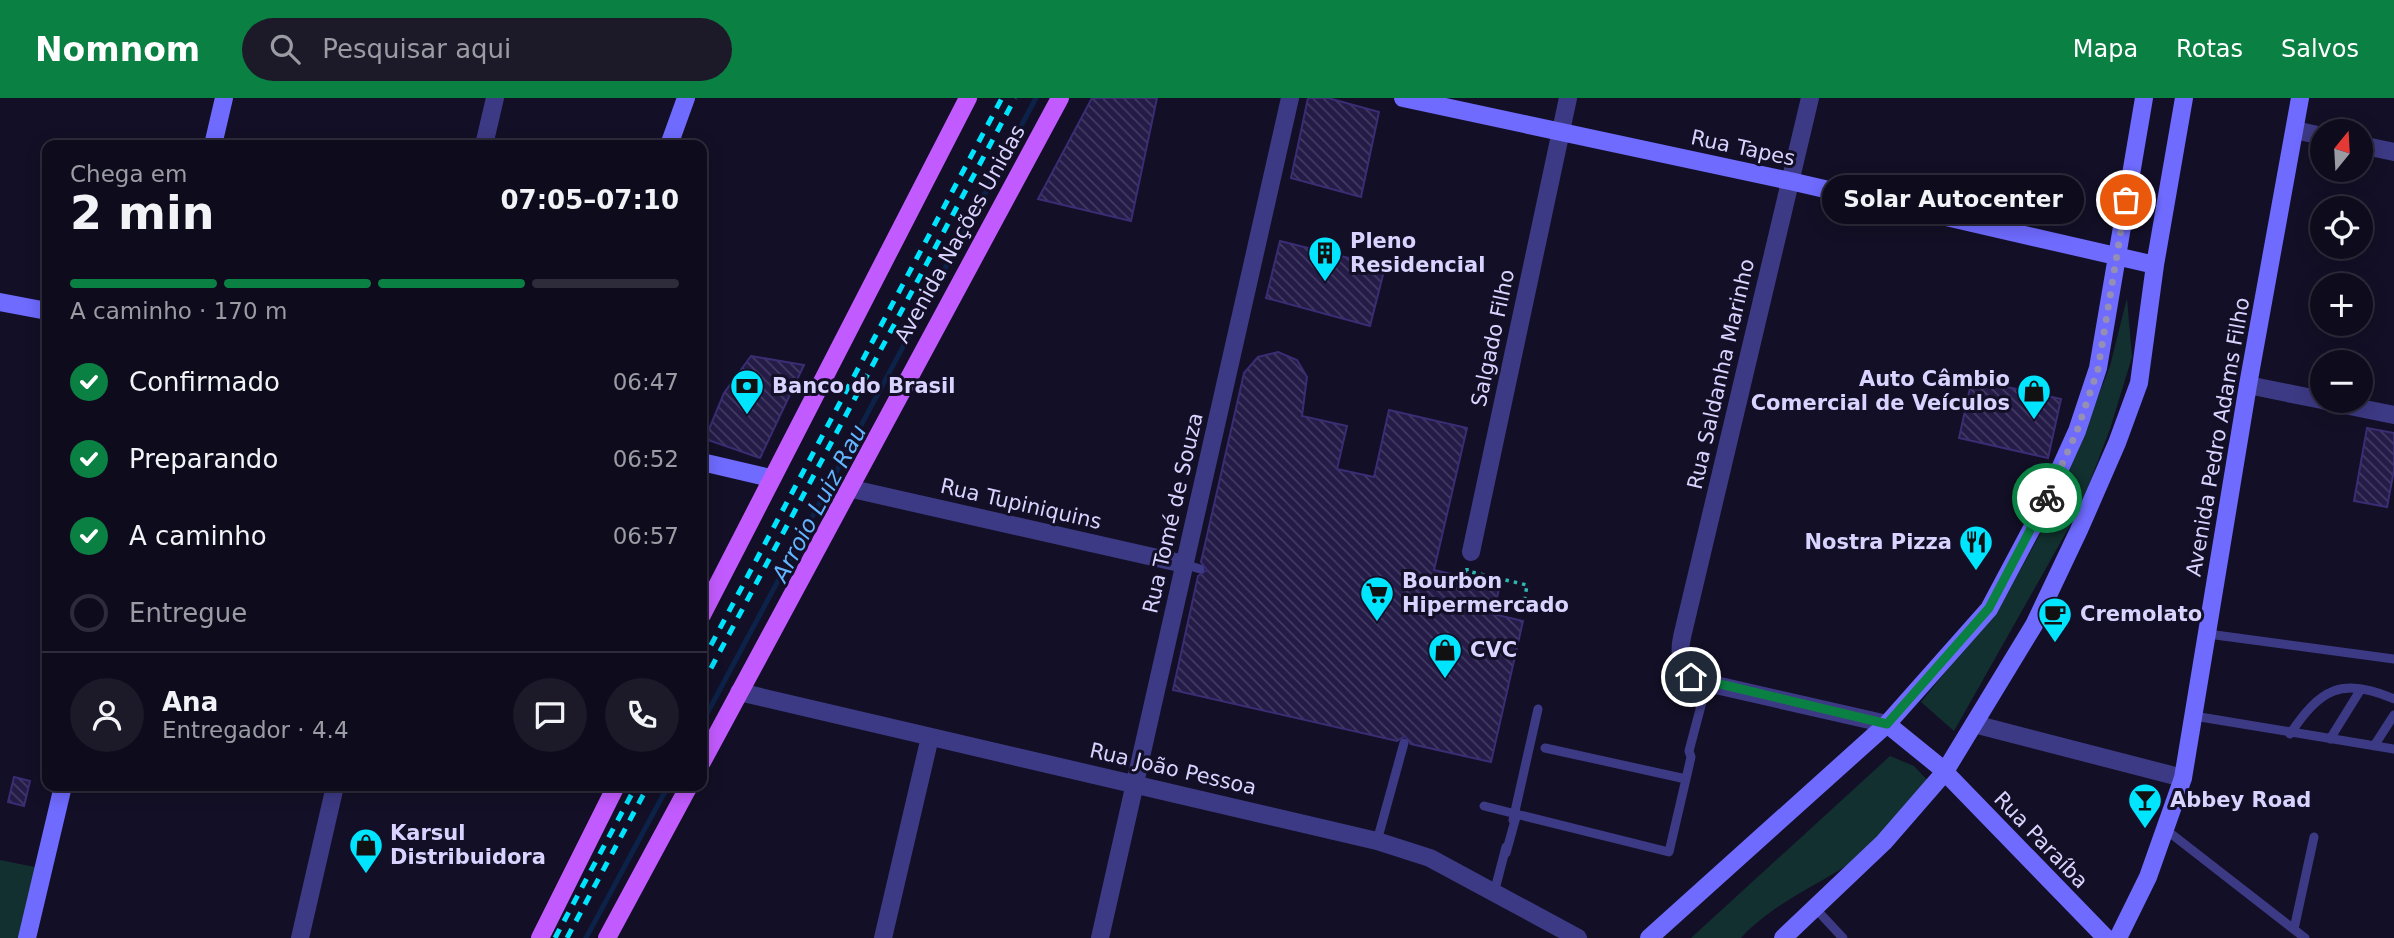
<!DOCTYPE html>
<html lang="pt">
<head>
<meta charset="utf-8">
<style>
	body { margin:0; font-family:"DejaVu Sans",sans-serif; background:#1c1929; color:#f1f3f6; height:100vh; display:flex; flex-direction:column; font-size:26px; white-space:nowrap }
	* { box-sizing:border-box; margin:0 }
	p { font-size:23px; color:#9b9ba3 }
	.icon { flex:none; width:38px; height:38px; fill:none; stroke:currentColor; stroke-width:2; stroke-linecap:round; stroke-linejoin:round }
	.map { position:relative; flex:1; overflow:hidden }
	.details { position:absolute; left:42px; top:42px; width:665px; height:651px; display:flex; flex-direction:column; background:#0e0b1c; border-radius:14px; box-shadow:0 4px 18px #0003,0 0 0 2px #2e2b3b }
	.details>* { flex:none }
	.needle { width:46px; rotate:18deg }
	.controls { position:absolute; left:2310px; top:21px; display:grid; gap:14px }
	.controls a { display:grid; place-items:center; width:63px; height:63px; border-radius:50%; background:#0e0b1c; box-shadow:0 4px 18px #0003,0 0 0 2px #2e2b3b; font-size:35px }
	.pin { position:absolute; display:grid; place-items:center; width:60px; height:60px; color:#fff; margin:-30px; border:4px solid #fff; border-radius:50%; box-shadow:0 2px 7px #0007 }
	.courier { position:absolute; display:grid; place-items:center; width:70px; height:70px; margin:-35px; border:5px solid #0b8043; border-radius:50%; background:#fff; color:#222; box-shadow:0 2px 9px #0007 }
	.bubble { position:absolute; height:49px; border-radius:24px; background:#0e0b1c; box-shadow:0 4px 18px #0003,0 0 0 2px #2e2b3b; font-size:23px; font-weight:700; line-height:49px; text-align:center }
	.overview em { font-style:normal; font-weight:700 }
	.overview div { display:flex; flex-direction:column-reverse }
	.overview { display:flex; align-items:center; justify-content:space-between; height:119px; padding:0 28px }
	h1 { font-size:46px; font-weight:700; line-height:52px }
	.bar { display:grid; grid-template-columns:repeat(4,1fr); gap:10px 7px; align-content:center; height:84px; padding:0 28px }
	.bar i { height:9px; border-radius:5px; background:#2e2b3b }
	.bar .active { background:#0b8043 }
	.bar p { grid-column:span 4 }
	.line { display:flex; align-items:center; gap:18px; padding:0 28px; border-top:2px solid #2e2b3b }
	.line div { flex:1 }
	.round { display:grid; place-items:center; flex:none; width:74px; height:74px; border-radius:37px; background:#1c1929 }
	ol { padding:0 28px; list-style:none }
	li { display:flex; align-items:center; gap:21px; height:77px }
	li p { margin-inline-start:auto }
	li .icon { padding:7px; border-radius:50%; background:#0b8043; color:#fff; stroke-width:4 }
	li:last-child { color:#9b9ba3 }
	li i { width:38px; height:38px; border:4px solid #2e2b3b; border-radius:50% }
	header { display:flex; align-items:center; gap:42px; box-sizing:border-box; height:98px; padding:0 35px; background:#0b8043; color:#fff }
	header strong { font-size:33px }
	nav { display:flex; gap:38px; margin-inline-start:auto; font-size:24px }
	.search { width:490px; height:63px; background:#1c1929; display:flex; align-items:center; gap:18px; box-sizing:border-box; padding:0 24px; border-radius:38px; color:#9b9ba3; font-size:26px }
	.map>svg:first-child { display:block }
	.green { fill:#12302f }
	.lines { fill:none; stroke-linecap:round; stroke-linejoin:round }
	.stream { stroke:#0c2248; stroke-width:5 }
	.building { fill:url(#building-back-hatch); stroke:#3b2d73; stroke-width:2 }
	.path { stroke:#2fb8b0; stroke-width:3.5; stroke-dasharray:3.5 5; stroke-linecap:butt }
	.lane { stroke:#3d3a85; stroke-width:9 }
	.street { stroke:#3d3a85; stroke-width:18 }
	.secondary { stroke:#6f6bff; stroke-width:18 }
	.primary { stroke:#c25bff; stroke-width:18 }
	.rail { stroke:#00e5ff; stroke-width:5; stroke-dasharray:10 9; stroke-linecap:butt }
	.done { stroke:#948fb3; stroke-width:7; stroke-dasharray:0 12.6 }
	.route { stroke:#0b8043; stroke-width:9 }
	.labels { text-anchor:middle; stroke-width:6; stroke-linejoin:round; paint-order:stroke }
	.street-label { font-size:21px; fill:#d9d4ff; stroke:#130f26 }
	.poi-label { font-size:21px; font-weight:bold; fill:#d9d4ff; stroke:#130f26; text-anchor:start }
	.water-label { font-size:23px; font-style:italic; fill:#62b6ff; stroke:#130f26 }
</style>
</head>
<body>
<header>
<strong>Nomnom</strong>
<div class="search"><svg class="icon" aria-label="search" viewBox="0 0 24 24"><circle cx="10" cy="10" r="6"/><path d="M15 15l6 6"/></svg>Pesquisar aqui</div>
<nav><a>Mapa</a><a>Rotas</a><a>Salvos</a></nav>
</header>
<div class="map">
<svg width="2394" height="840" viewBox="0 0 2394 840">
	<defs>
		<pattern id="building-back-hatch" width="6" height="6" patternUnits="userSpaceOnUse" patternTransform="scale(1.75)"><rect width="6" height="6" fill="#241b47"/><path d="M-1 5l2 2M0 0l6 6M5-1l2 2" fill="none" stroke="#433b63"/></pattern>
	</defs>
	<rect width="100%" height="100%" fill="#130f26"/>
	<path class="green" d="M2127,200L2132,259L2110,331L2080,410L1954,633L1921,604L2003,503L2053,413L2110,268Z
		M1890,658L1914,668L1929,684C1904,712 1880,745 1849,766C1812,790 1771,807 1741,840H1691Z
		M0,762L40,770L24,840H0Z"/>
	<g class="lines">
		<path class="stream" d="M702,625L1036,0
			M586,840L668,688"/>
	</g>
	<path class="building" d="M1092,0H1157L1131,123L1038,101Z
		M1308,0H1328L1379,14L1361,99L1291,80Z
		M1280,143L1385,169L1370,228L1266,200Z
		M1278,254L1297,262L1307,279L1302,318L1347,328L1337,371L1374,379L1389,312L1467,330L1434,472L1500,487L1493,516L1523,523L1491,664L1411,646L1405,638L1397,643L1173,592L1198,478L1207,472L1201,464L1244,275L1258,259Z
		M751,258L804,267L760,360L705,341L724,295Z
		M1972,281L2061,301L2048,360L1959,340Z
		M2367,330L2394,335V372L2387,409L2354,403Z
		M14,679L30,683L24,708L8,704Z"/>
	<g class="lines">
		<path class="path" d="M1467,470V473L1527,487L1524,506L1559,514"/>
		<path class="lane" d="M1184,466L1200,471
			M2208,536L2394,561
			M2194,618L2394,651
			M2290,636C2320,591 2342,578 2394,601
			M2330,641L2361,591
			M2374,648L2394,617
			M1686,681L1691,659L1689,653L1707,585
			M1484,708L1520,717
			M1513,722L1538,611
			M2165,731L2305,840
			M1377,743L1404,645
			M1506,755L1516,719L1520,717L1669,754L1686,681L1545,650
			M1494,795L1506,749
			M1815,810L1843,840
			M2294,831L2314,739"/>
		<path class="street" d="M1810,0L1682,539C1677,563 1684,576 1707,585L1887,626
			M2295,32L2322,38
			M484,47L495,0
			M2361,47L2394,54
			M2248,287L2322,302
			M2325,303L2394,317
			M848,390L1184,466
			M1471,454L1568,0
			M739,594L1377,743L1430,760L1578,840
			M1974,626L2183,680
			M300,840L335,688
			M883,840L930,639
			M1100,840L1290,0"/>
		<path class="secondary" d="M1403,0L1790,83L2155,167
			M213,47L224,0
			M669,47L686,0
			M0,204L47,213
			M702,364L770,380
			M1887,626L1940,669L2106,840
			M27,840L63,688
			M1649,840L1887,626L1989,511L2039,417L2077,333L2098,270L2144,0
			M1783,840L1884,744L1944,675L2034,527L2079,432L2117,345L2139,285L2155,167L2184,0
			M2118,840L2148,779L2183,680L2248,287L2300,0"/>
		<path class="primary" d="M702,517L968,0
			M702,664L1060,0
			M540,840L616,688
			M607,840L689,688"/>
		<path class="rail" d="M702,564L1002,0
			M702,587L1015,0
			M555,840L636,688
			M567,840L648,688"/>
	</g>
	<g class="lines">
		<path class="done" d="M2047,400L2077,333L2098,271L2126,102"/>
		<path class="route" d="M1691,579L1887,626L1989,510L2047,400"/>
	</g>
	<defs>
		<g id="building-pin" transform="scale(1.75)"><path d="M0 17L-7.5 6A9.5 9.5 0 1 1 7.5 6Z" fill="#00e5ff" stroke="#130f26"/><path d="M-4-6H4V6H1V3H-1V6H-4ZM-2.5-4.3h1.7v1.8h-1.7ZM.8-4.3h1.7v1.8H.8ZM-2.5-1h1.7V.8h-1.7ZM.8-1h1.7V.8H.8Z" fill="#111"/></g>
		<g id="bank-pin" transform="scale(1.75)"><path d="M0 17L-7.5 6A9.5 9.5 0 1 1 7.5 6Z" fill="#00e5ff" stroke="#130f26"/><path d="M-6-4H6V4H-6ZM0-2.3a2.3 2.3 0 1 0 0 4.6a2.3 2.3 0 1 0 0-4.6Z" fill="#111"/></g>
		<g id="shop-pin" transform="scale(1.75)"><path d="M0 17L-7.5 6A9.5 9.5 0 1 1 7.5 6Z" fill="#00e5ff" stroke="#130f26"/><path d="M-5-2.5h2.3a2.7 3.5 0 0 1 5.4 0H5L5.5 6h-11ZM-1.5-2.5h3a1.5 2.3 0 0 0-3 0Z" fill="#111"/></g>
		<g id="restaurant-pin" transform="scale(1.75)"><path d="M0 17L-7.5 6A9.5 9.5 0 1 1 7.5 6Z" fill="#00e5ff" stroke="#130f26"/><path d="M-5-6h1v4h1v-4h1v4h1v-4h1v5L-1.5 .5V6h-2V.5L-5-1ZM5-6V6H3V1.5H1.5Q1.5-4 5-6Z" fill="#111"/></g>
		<g id="supermarket-pin" transform="scale(1.75)"><path d="M0 17L-7.5 6A9.5 9.5 0 1 1 7.5 6Z" fill="#00e5ff" stroke="#130f26"/><path d="M-6-5.5h2.5l.6 2H6L4.5 2H-2.5L-4.4-4H-6ZM-1.5 3.2a1.3 1.3 0 1 0 .1 0ZM3 3.2a1.3 1.3 0 1 0 .1 0Z" fill="#111"/></g>
		<g id="cafe-pin" transform="scale(1.75)"><path d="M0 17L-7.5 6A9.5 9.5 0 1 1 7.5 6Z" fill="#00e5ff" stroke="#130f26"/><path d="M-5.5-4.5H6V0H3Q3 3.5 0 3.5H-2.5Q-5.5 3.5-5.5 0ZM3-3.2v2h1.7v-2ZM-6 4.5H4V6H-6Z" fill="#111"/></g>
		<g id="bar-pin" transform="scale(1.75)"><path d="M0 17L-7.5 6A9.5 9.5 0 1 1 7.5 6Z" fill="#00e5ff" stroke="#130f26"/><path d="M-6-5H6L.8 .8V4.5H3.5V6h-7V4.5H-.8V.8Z" fill="#111"/></g>
	</defs>
	<g fill-rule="evenodd">
		<use href="#building-pin" x="1325" y="155"/>
		<use href="#bank-pin" x="747" y="288"/>
		<use href="#shop-pin" x="2034" y="293"/>
		<use href="#restaurant-pin" x="1976" y="444"/>
		<use href="#supermarket-pin" x="1377" y="495"/>
		<use href="#cafe-pin" x="2055" y="516"/>
		<use href="#shop-pin" x="1445" y="552"/>
		<use href="#bar-pin" x="2145" y="702"/>
		<use href="#shop-pin" x="366" y="747"/>
	</g>
	<g class="labels">
		<g class="street-label">
			<text transform="translate(1743 50) rotate(12)" y="7">Rua Tapes</text>
			<text transform="translate(960 136) rotate(-61)" y="7">Avenida Nações Unidas</text>
			<text transform="translate(1493 240) rotate(-78)" y="7">Salgado Filho</text>
			<text transform="translate(1721 276) rotate(-77)" y="7">Rua Saldanha Marinho</text>
			<text transform="translate(2218 339) rotate(-80)" y="7">Avenida Pedro Adams Filho</text>
			<text transform="translate(1021 406) rotate(13)" y="7">Rua Tupiniquins</text>
			<text transform="translate(1173 415) rotate(-77)" y="7">Rua Tomé de Souza</text>
			<text transform="translate(1173 671) rotate(13)" y="7">Rua João Pessoa</text>
			<text transform="translate(2041 742) rotate(46)" y="7">Rua Paraíba</text>
		</g>
		<g class="poi-label">
			<text x="1350" y="150">Pleno<tspan x="1350" dy="24">Residencial</tspan></text>
			<text x="2010" y="288" text-anchor="end">Auto Câmbio<tspan x="2010" dy="24">Comercial de Veículos</tspan></text>
			<text x="772" y="295">Banco do Brasil</text>
			<text x="1952" y="451" text-anchor="end">Nostra Pizza</text>
			<text x="1402" y="490">Bourbon<tspan x="1402" dy="24">Hipermercado</tspan></text>
			<text x="2080" y="523">Cremolato</text>
			<text x="1470" y="559">CVC</text>
			<text x="2170" y="709">Abbey Road</text>
			<text x="390" y="742">Karsul<tspan x="390" dy="24">Distribuidora</tspan></text>
		</g>
		<g class="water-label">
			<text transform="translate(819 405) rotate(-62)" y="8">Arroio Luiz Rau</text>
		</g>
	</g>
</svg>
<div class="controls">
<a><svg class="needle" viewBox="-14 -14 28 28"><path d="M0-13l5 13h-10z" fill="#e53935"/><path d="M0 13l5-13h-10z" fill="#9b9ba3"/></svg></a>
<a><svg class="icon" aria-label="locate" viewBox="0 0 24 24"><circle cx="12" cy="12" r="6"/><path d="M12 2v4M12 18v4M2 12h4M18 12h4"/></svg></a>
<a>+</a>
<a>−</a>
</div>
<div class="pin" style="left:2126px;top:102px;background:#ea580c"><svg class="icon" aria-label="bag" viewBox="0 0 24 24"><path d="M5 8h14l-1 12H6zM9 8a3 3 0 0 1 6 0"/></svg></div>
<div class="pin" style="left:1691px;top:579px;background:#1f2937"><svg class="icon" aria-label="home" viewBox="0 0 24 24"><path d="M3 11l9-7 9 7M6 9v11h12V9"/></svg></div>
<div class="courier" style="left:2047px;top:400px"><svg class="icon" aria-label="bike" viewBox="0 0 24 24"><circle cx="6" cy="16" r="4"/><circle cx="18" cy="16" r="4"/><path d="M6 16l4-8h5l3 8M10 8l3 8H6M13 5h3"/></svg></div>
<div class="bubble" style="left:1822px;top:77px;width:262px">Solar Autocenter</div>
<section class="details">
<div class="overview"><div><h1>2 min</h1><p>Chega em</p></div><em>07:05–07:10</em></div>
<div class="bar"><i class="active"></i><i class="active"></i><i class="active"></i><i></i><p>A caminho · 170 m</p></div>
<ol>
<li><svg class="icon" aria-label="check" viewBox="0 0 24 24"><path d="M5 12l5 5 9-10"/></svg>Confirmado<p>06:47</p></li>
<li><svg class="icon" aria-label="check" viewBox="0 0 24 24"><path d="M5 12l5 5 9-10"/></svg>Preparando<p>06:52</p></li>
<li><svg class="icon" aria-label="check" viewBox="0 0 24 24"><path d="M5 12l5 5 9-10"/></svg>A caminho<p>06:57</p></li>
<li><i></i>Entregue</li>
</ol>
<div class="line" style="height:126px"><a class="round"><svg class="icon" aria-label="person" viewBox="0 0 24 24"><circle cx="12" cy="8" r="4"/><path d="M4 21q1-7 8-7t8 7"/></svg></a><div><b>Ana</b><p>Entregador · 4.4</p></div><a class="round"><svg class="icon" aria-label="chat" viewBox="0 0 24 24"><path d="M4 5h16v11H9l-5 4z"/></svg></a><a class="round"><svg class="icon" aria-label="phone" viewBox="0 0 24 24"><path d="M5 4h4l2 5-3 2q2 4 5 5l2-3 5 2v4C11 20 4 13 5 4z"/></svg></a></div>
</section>
</div>
</body>
</html>
